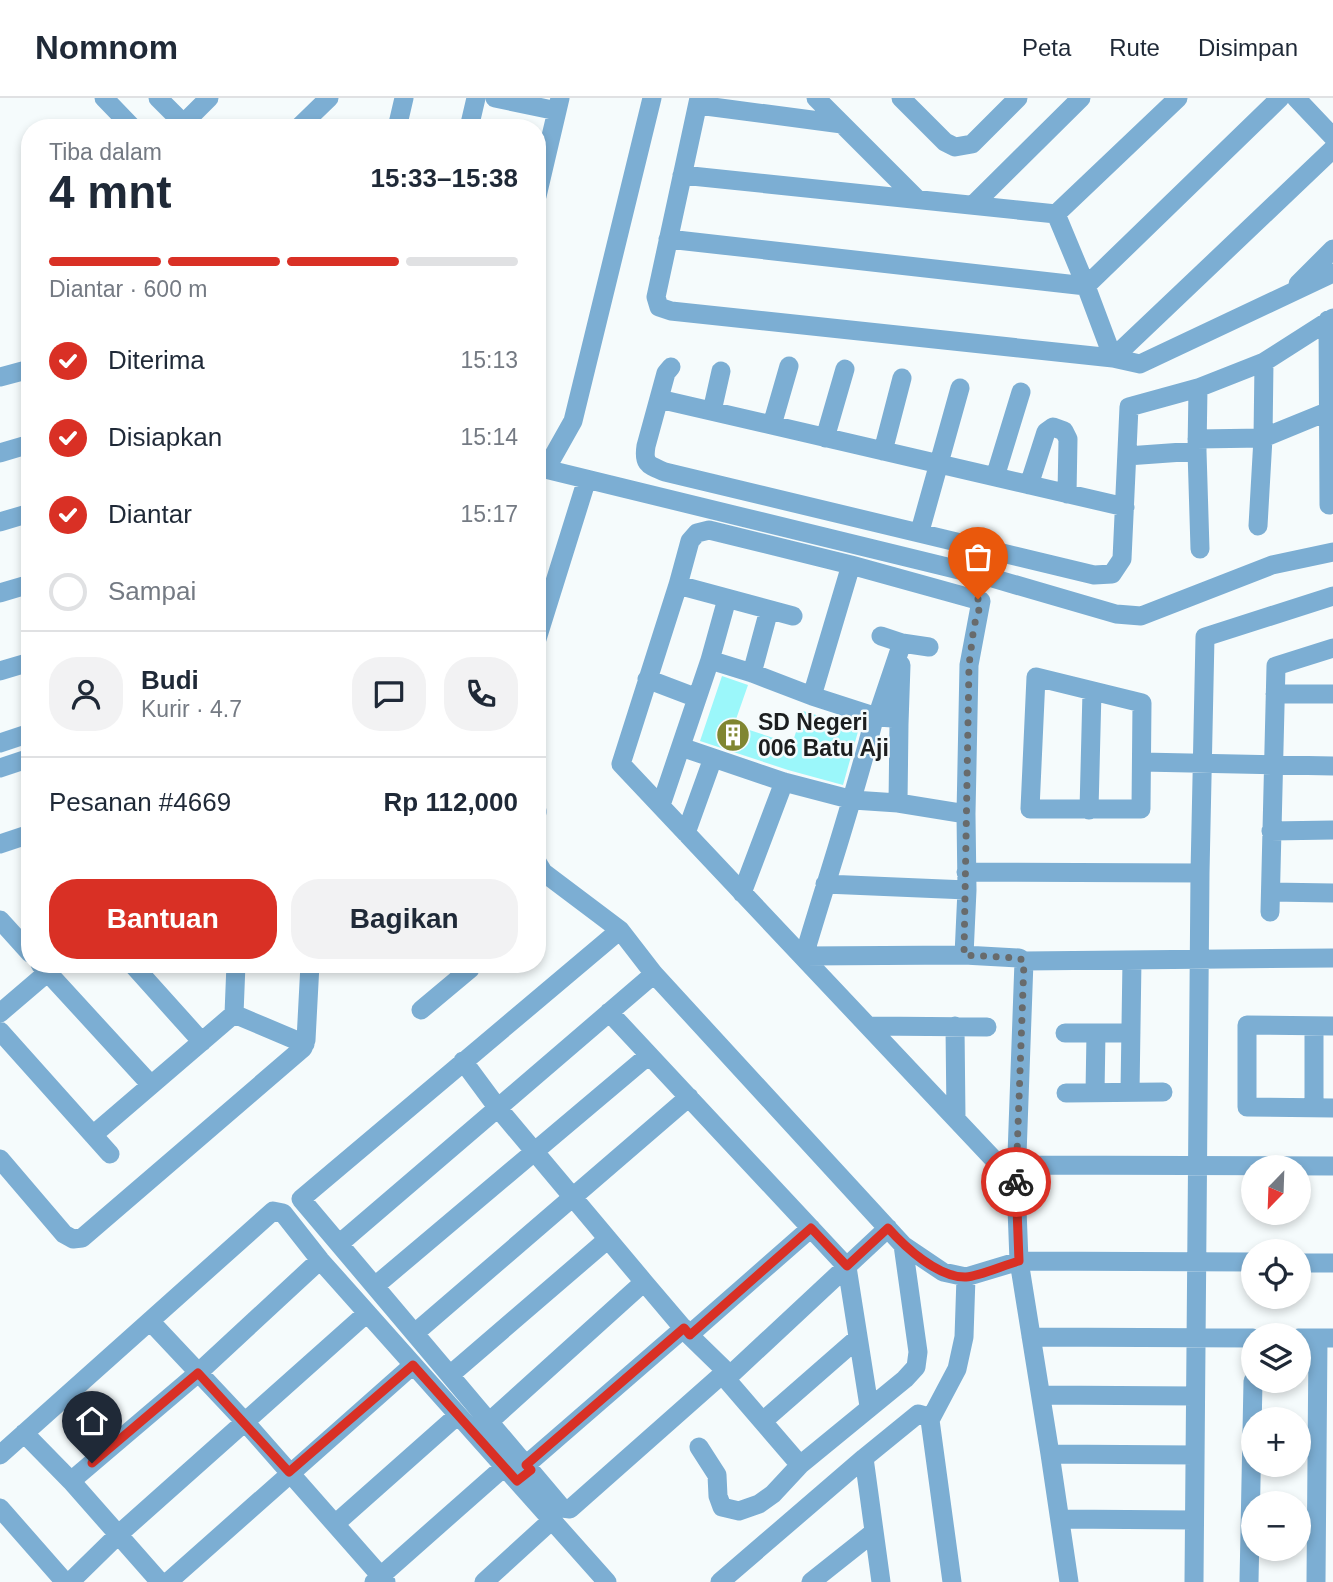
<!DOCTYPE html>
<html lang="id">
<head>
<meta charset="utf-8">
<style>
	body { margin:0; font-family:Helvetica,sans-serif; background:#f2f2f3; color:#1f2937; height:100vh; display:flex; flex-direction:column; font-size:26px; white-space:nowrap }
	* { box-sizing:border-box; margin:0 }
	p { font-size:23px; color:#747a83 }
	.icon { flex:none; width:38px; height:38px; fill:none; stroke:currentColor; stroke-width:2; stroke-linecap:round; stroke-linejoin:round }
	.map { position:relative; flex:1; overflow:hidden }
	.side { position:absolute; left:21px; top:21px; width:525px; height:854px; display:flex; flex-direction:column; background:#fff; border-radius:28px; box-shadow:0 4px 10px #0003 }
	.side>* { flex:none }
	.needle { width:46px; rotate:203deg }
	.fabs { position:absolute; left:1241px; top:1057px; display:grid; gap:14px }
	.fabs a { display:grid; place-items:center; width:70px; height:70px; border-radius:50%; background:#fff; box-shadow:0 4px 10px #0003; font-size:35px }
	.pin { position:absolute; display:grid; place-items:center; width:60px; height:60px; color:#fff; margin:-72px -30px; border-radius:50% 50% 50% 0; rotate:-45deg; box-shadow:0 0 7px #0007 }
	.pin .icon { rotate:45deg }
	.courier { position:absolute; display:grid; place-items:center; width:70px; height:70px; margin:-35px; border:5px solid #d93025; border-radius:50%; background:#fff; color:#222; box-shadow:0 2px 9px #0007 }
	.headline em { font-style:normal; font-weight:700 }
	.headline div { display:flex; flex-direction:column-reverse }
	.headline { display:flex; align-items:center; justify-content:space-between; height:119px; padding:0 28px }
	h1 { font-size:46px; font-weight:700; line-height:52px }
	.bar { display:grid; grid-template-columns:repeat(4,1fr); gap:10px 7px; align-content:center; height:84px; padding:0 28px }
	.bar i { height:9px; border-radius:5px; background:#e0e1e3 }
	.bar .on { background:#d93025 }
	.bar p { grid-column:span 4 }
	.line { display:flex; align-items:center; gap:18px; padding:0 28px; border-top:2px solid #e0e1e3 }
	.line div { flex:1 }
	.round { display:grid; place-items:center; flex:none; width:74px; height:74px; border-radius:28px; background:#f2f2f3 }
	ol { padding:0 28px; list-style:none }
	li { display:flex; align-items:center; gap:21px; height:77px }
	li p { margin-inline-start:auto }
	li .icon { padding:7px; border-radius:50%; background:#d93025; color:#fff; stroke-width:4 }
	li:last-child { color:#747a83 }
	li i { width:38px; height:38px; border:4px solid #e0e1e3; border-radius:50% }
	.primary-button { display:flex; gap:14px; margin-top:auto; padding:14px 28px }
	.primary-button a { flex:1; height:80px; border-radius:28px; background:#d93025; color:#fff; font-size:28px; font-weight:700; line-height:80px; text-align:center }
	.primary-button a+a { background:#f2f2f3; color:#1f2937 }
	header { display:flex; align-items:center; gap:42px; box-sizing:border-box; height:98px; padding:0 35px; background:#fff; border-bottom:2px solid #e0e1e3 }
	header strong { font-size:33px }
	nav { display:flex; gap:38px; margin-inline-start:auto; font-size:24px }
	.map>svg:first-child { display:block }
	.building { fill:#9bf7fa }
	.lines { fill:none; stroke-linecap:round; stroke-linejoin:round }
	.minor { stroke:#7caed3; stroke-width:19 }
	.done { stroke:#686b6c; stroke-width:7; stroke-dasharray:0 12.6 }
	.route { stroke:#d93025; stroke-width:9 }
	.labels { text-anchor:middle; stroke-width:5; stroke-linejoin:round; paint-order:stroke }
	.poi-label { font-size:23px; font-weight:bold; fill:#1c1e1f; stroke:#f5fbfc; text-anchor:start }
</style>
</head>
<body>
<header>
<strong>Nomnom</strong>
<nav><a>Peta</a><a>Rute</a><a>Disimpan</a></nav>
</header>
<div class="map">
<svg width="1333" height="1484" viewBox="0 0 1333 1484">
	<rect width="100%" height="100%" fill="#f5fbfc"/>
	<path class="building" d="M722,578L748,587L734,627L792,646L803,613L859,630L843,687L788,672L700,643Z"/>
	<g class="lines">
		<path class="minor" d="M104,0L133,30
			M158,0L183,25
			M495,0L557,13
			M699,0L656,199L659,209L671,213L1113,260L1140,266L1333,175
			M816,0L917,101
			M901,0L945,44L955,49L972,46L1018,0
			M1296,0L1333,39
			M698,7L842,26
			M179,30L209,0
			M298,30L329,0
			M397,30L404,0
			M469,30L476,0
			M682,77L1056,116L1178,0
			M537,98L560,0
			M973,107L1081,0
			M1056,116L1086,188L1113,260L1333,51
			M668,141L1086,188L1280,0
			M1298,186L1333,151
			M1328,222L1329,407
			M671,269L666,275L646,348C643,367 649,367 665,374L1094,477L1112,476L1122,461L1129,309L1198,290L1264,264L1333,220
			M0,279L30,271
			M1198,290L1197,353L1200,451
			M659,301L1125,409
			M712,313L721,273
			M772,327L789,268
			M825,340L845,271
			M1197,341L1263,340L1329,313
			M883,353L902,280
			M0,355L30,346
			M1127,358L1197,353
			M537,369L992,480L1116,516L1141,518L1272,467L1333,454
			M546,371L573,323L652,0
			M995,379L1021,294
			M1029,387L1046,334L1053,329L1064,333L1068,341L1067,396
			M0,424L30,415
			M1258,428L1263,340L1264,264
			M920,433L960,290
			M678,487L793,518
			M0,495L30,486
			M881,538L902,545L929,549
			M537,541L587,381
			M710,562L752,575L812,598L851,467
			M0,573L30,564
			M752,575L769,512
			M1036,579L1142,605L1141,711H1030Z
			M647,581L697,600
			M1275,596H1333
			M812,598L877,619L902,545
			M899,626L901,567
			M0,645L30,635
			M681,649L784,684L853,702L898,705L966,716L967,792L964,857L1019,860L1024,863L1016,1085L1019,1163L1050,1356L1195,1357
			M1142,664L1333,668
			M0,670L30,660
			M898,705L899,626L893,620L877,619L873,625C853,704 827,780 804,858L964,857
			M661,707L710,562L727,501
			M537,712V715
			M1089,712L1092,593
			M966,716L969,567L981,503L851,467L709,432L697,435L690,443L678,487L621,666L1016,1085
			M1271,733L1333,732
			M686,735L713,660
			M0,746L30,736
			M537,764L543,774L620,832L654,876L903,1147L943,1174L966,1179L1019,1163L1253,1164
			M966,774L1200,775
			M825,786L967,792
			M1271,794L1333,795
			M742,795L784,684
			M1270,814L1276,568L1333,550
			M0,822L30,855
			M620,832L301,1101L562,1410L570,1411L726,1273
			M1024,863L1333,860
			M40,866L151,987
			M132,866L202,944
			M421,912L470,871L472,866
			M609,914L847,1169L869,1308
			M0,915L55,868
			M234,916L305,946
			M870,928L987,929
			M955,928L956,1020
			M1333,928L1247,927V1009L1333,1010
			M0,933L110,1056
			M1065,935H1131
			M463,963L497,1009L644,1184L689,1237L726,1273V1281L800,1367
			M1130,994L1132,862
			M1066,995L1163,994
			M1095,995L1096,935
			M1314,1010V928
			M93,1037L234,916L236,866
			M0,1061L64,1136L73,1141L82,1140L303,950L306,942L310,866
			M1018,1067L1333,1068
			M339,1146L654,876
			M1298,1165H1333
			M375,1188L649,957
			M150,1223L245,1324L386,1484
			M415,1235L689,999
			M689,1237L811,1130
			M1031,1239L1253,1240
			M1298,1240H1333
			M450,1277L608,1141
			M726,1281L888,1130
			M1042,1297L1195,1298
			M930,1322L957,1271L964,1239L966,1179
			M490,1323L644,1184
			M763,1323L858,1240
			M24,1335L71,1383L160,1484
			M699,1349L717,1377L718,1398L722,1409L739,1413L759,1406L773,1396L800,1367L905,1281L916,1269L918,1254L903,1147
			M1050,1356L1069,1484
			M0,1357L273,1113L283,1115L320,1162L607,1484
			M864,1360L881,1484
			M526,1367L684,1230
			M71,1383L198,1275L320,1162
			M0,1410L65,1484
			M1060,1421L1194,1422
			M335,1426L458,1317
			M70,1484L119,1436L367,1215
			M168,1484L413,1267
			M374,1484L504,1369
			M484,1484L552,1422
			M720,1484L864,1360L918,1316L925,1318L930,1322L952,1484
			M811,1484L874,1434
			M1194,1484L1200,775L1205,539L1333,498
			M1249,1484L1253,1283
			M1316,1484L1318,1240"/>
	</g>
	<g class="lines">
		<path class="done" d="M978,501L981,505L974,528L969,567L964,857L1019,860L1024,863L1016,1084"/>
		<path class="route" d="M92,1365L198,1275L289,1374L413,1267L517,1383L531,1372L526,1367L684,1230L690,1237L811,1130L847,1168L888,1130C905,1149 938,1180 966,1179C980,1178 1004,1167 1019,1163L1016,1084"/>
	</g>
	<defs>
		<g id="building-disc" transform="scale(1.75)"><circle r="9.5" fill="#808631" stroke="#f5fbfc"/><path d="M-4-6H4V6H1V3H-1V6H-4ZM-2.5-4.3h1.7v1.8h-1.7ZM.8-4.3h1.7v1.8H.8ZM-2.5-1h1.7V.8h-1.7ZM.8-1h1.7V.8H.8Z" fill="#fff"/></g>
	</defs>
	<g fill-rule="evenodd">
		<use href="#building-disc" x="733" y="637"/>
	</g>
	<g class="labels">
		<g class="poi-label">
			<text x="758" y="632">SD Negeri<tspan x="758" dy="26">006 Batu Aji</tspan></text>
		</g>
	</g>
</svg>
<div class="fabs">
<a><svg class="needle" viewBox="-14 -14 28 28"><path d="M0-13l5 13h-10z" fill="#e53935"/><path d="M0 13l5-13h-10z" fill="#747a83"/></svg></a>
<a><svg class="icon" aria-label="locate" viewBox="0 0 24 24"><circle cx="12" cy="12" r="6"/><path d="M12 2v4M12 18v4M2 12h4M18 12h4"/></svg></a>
<a><svg class="icon" aria-label="layers" viewBox="0 0 24 24"><path d="M12 4l9 5-9 5-9-5zM3 14l9 5 9-5"/></svg></a>
<a>+</a>
<a>−</a>
</div>
<div class="pin" style="left:978px;top:501px;background:#ea580c"><svg class="icon" aria-label="bag" viewBox="0 0 24 24"><path d="M5 8h14l-1 12H6zM9 8a3 3 0 0 1 6 0"/></svg></div>
<div class="pin" style="left:92px;top:1365px;background:#1f2937"><svg class="icon" aria-label="home" viewBox="0 0 24 24"><path d="M3 11l9-7 9 7M6 9v11h12V9"/></svg></div>
<div class="courier" style="left:1016px;top:1084px"><svg class="icon" aria-label="bike" viewBox="0 0 24 24"><circle cx="6" cy="16" r="4"/><circle cx="18" cy="16" r="4"/><path d="M6 16l4-8h5l3 8M10 8l3 8H6M13 5h3"/></svg></div>
<section class="side">
<div class="headline"><div><h1>4 mnt</h1><p>Tiba dalam</p></div><em>15:33–15:38</em></div>
<div class="bar"><i class="on"></i><i class="on"></i><i class="on"></i><i></i><p>Diantar · 600 m</p></div>
<ol>
<li><svg class="icon" aria-label="check" viewBox="0 0 24 24"><path d="M5 12l5 5 9-10"/></svg>Diterima<p>15:13</p></li>
<li><svg class="icon" aria-label="check" viewBox="0 0 24 24"><path d="M5 12l5 5 9-10"/></svg>Disiapkan<p>15:14</p></li>
<li><svg class="icon" aria-label="check" viewBox="0 0 24 24"><path d="M5 12l5 5 9-10"/></svg>Diantar<p>15:17</p></li>
<li><i></i>Sampai</li>
</ol>
<div class="line" style="height:126px"><a class="round"><svg class="icon" aria-label="person" viewBox="0 0 24 24"><circle cx="12" cy="8" r="4"/><path d="M4 21q1-7 8-7t8 7"/></svg></a><div><b>Budi</b><p>Kurir · 4.7</p></div><a class="round"><svg class="icon" aria-label="chat" viewBox="0 0 24 24"><path d="M4 5h16v11H9l-5 4z"/></svg></a><a class="round"><svg class="icon" aria-label="phone" viewBox="0 0 24 24"><path d="M5 4h4l2 5-3 2q2 4 5 5l2-3 5 2v4C11 20 4 13 5 4z"/></svg></a></div>
<div class="line" style="height:91px"><div>Pesanan #4669</div><b>Rp 112,000</b></div>
<div class="primary-button"><a>Bantuan</a><a>Bagikan</a></div>
</section>
</div>
</body>
</html>
